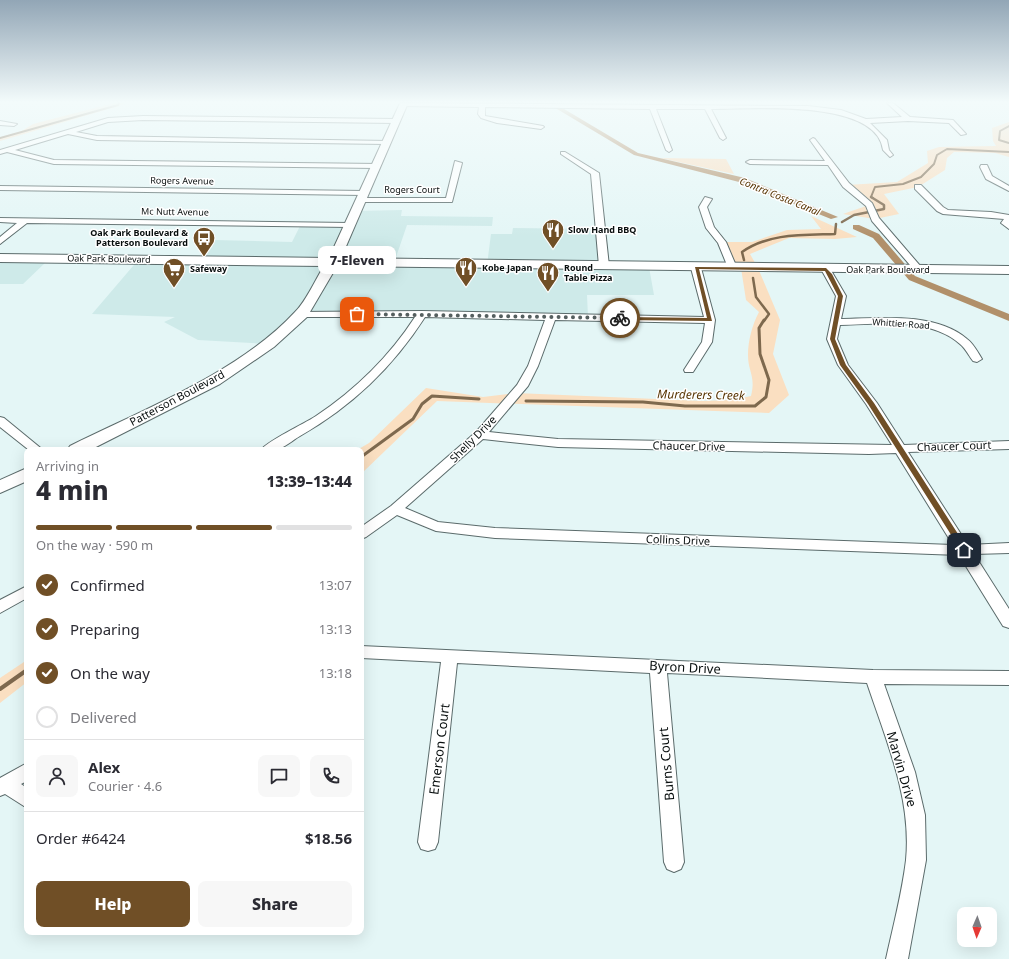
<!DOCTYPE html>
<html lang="en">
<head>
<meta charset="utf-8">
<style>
	body { margin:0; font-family:"Noto Sans",sans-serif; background:#f7f7f7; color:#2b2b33; height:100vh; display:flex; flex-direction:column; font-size:15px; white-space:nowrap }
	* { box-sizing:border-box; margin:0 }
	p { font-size:13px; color:#7c7c81 }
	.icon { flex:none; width:22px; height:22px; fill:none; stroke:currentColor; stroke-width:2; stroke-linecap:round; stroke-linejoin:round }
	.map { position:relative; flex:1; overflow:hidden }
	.side { position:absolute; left:24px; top:447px; width:340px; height:488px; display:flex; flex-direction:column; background:#fff; border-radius:8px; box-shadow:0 4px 16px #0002 }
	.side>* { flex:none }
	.needle { width:26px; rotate:182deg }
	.controls { position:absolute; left:957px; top:907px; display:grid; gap:8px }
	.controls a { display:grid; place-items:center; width:40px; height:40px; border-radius:8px; background:#fff; box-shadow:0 4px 16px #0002; font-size:20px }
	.pin { position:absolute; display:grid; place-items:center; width:34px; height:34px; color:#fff; margin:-17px; border-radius:8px; box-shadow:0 2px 6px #0006 }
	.courier { position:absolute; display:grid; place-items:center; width:40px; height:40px; margin:-20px; border:3px solid #704f26; border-radius:50%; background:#fff; color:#222; box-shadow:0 1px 5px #0007 }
	.bubble { position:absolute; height:28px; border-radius:8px; background:#fff; box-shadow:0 4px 16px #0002; font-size:13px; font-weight:800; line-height:28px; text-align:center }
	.summary em { font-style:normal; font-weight:800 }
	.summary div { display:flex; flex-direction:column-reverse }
	.summary { display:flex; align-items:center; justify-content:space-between; height:68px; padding:0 12px }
	h1 { font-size:26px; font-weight:800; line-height:30px }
	.bar { display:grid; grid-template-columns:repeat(4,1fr); gap:6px 4px; align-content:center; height:48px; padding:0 12px }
	.bar i { height:5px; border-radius:3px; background:#e1e1e2 }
	.bar .selected { background:#704f26 }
	.bar p { grid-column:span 4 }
	.line { display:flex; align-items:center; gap:10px; padding:0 12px; border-top:1px solid #e1e1e2 }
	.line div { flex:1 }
	.round { display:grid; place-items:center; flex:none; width:42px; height:42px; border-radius:8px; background:#f7f7f7 }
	ol { padding:0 12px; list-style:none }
	li { display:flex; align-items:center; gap:12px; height:44px }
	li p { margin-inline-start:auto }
	li .icon { padding:4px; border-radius:50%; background:#704f26; color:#fff; stroke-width:4 }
	li:last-child { color:#7c7c81 }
	li i { width:22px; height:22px; border:2px solid #e1e1e2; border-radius:50% }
	.button { display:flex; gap:8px; margin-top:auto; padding:8px 12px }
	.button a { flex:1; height:46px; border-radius:8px; background:#704f26; color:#fff; font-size:16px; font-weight:800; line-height:46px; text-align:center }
	.button a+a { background:#f7f7f7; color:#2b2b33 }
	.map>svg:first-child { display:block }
	.built { fill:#ceeae9 }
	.green { fill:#fadfc1 }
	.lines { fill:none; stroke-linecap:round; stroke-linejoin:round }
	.stream-far3 { stroke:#7e694e; stroke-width:2 }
	.stream-far2 { stroke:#7e694e; stroke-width:2.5 }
	.stream-far1 { stroke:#7e694e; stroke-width:3 }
	.stream { stroke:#7e694e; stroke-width:4 }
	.canal { fill:#b1906a; fill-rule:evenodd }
	.street-casing { stroke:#5b6b6b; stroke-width:2 }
	.secondary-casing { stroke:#5b6b6b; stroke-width:2 }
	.street { fill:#fff; fill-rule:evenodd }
	.secondary { fill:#fff; fill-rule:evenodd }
	.route { fill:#704f26 }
	.done { stroke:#555f5f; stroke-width:4; stroke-dasharray:0 7.2 }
	.labels { text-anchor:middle; stroke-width:3; stroke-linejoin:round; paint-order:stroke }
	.far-street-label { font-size:9px; fill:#080e0e; stroke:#fff }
	.far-poi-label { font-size:9px; font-weight:bold; fill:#080e0e; stroke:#fff; text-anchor:start }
	.far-water-label { font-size:10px; font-style:italic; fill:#573503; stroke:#fff }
	.street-label { font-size:11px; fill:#080e0e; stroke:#fff }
	.water-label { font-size:12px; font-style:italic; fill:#573503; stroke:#fff }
	.near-street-label { font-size:13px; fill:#080e0e; stroke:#fff }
</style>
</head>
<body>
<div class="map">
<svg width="1009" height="959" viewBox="0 0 1009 959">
	<rect width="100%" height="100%" fill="#e4f6f6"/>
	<path class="built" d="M402,210L401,216L493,217L492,226L407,225L394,263L487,265L491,234H512L513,228L600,229L604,266L649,267L654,295H587L588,317L302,314L269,344L198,340L164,322L175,317L92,314L139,259L201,260L214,240L292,242L301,224L350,225L356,211Z
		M0,262L45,263L23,284H0Z"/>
	<path class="green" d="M114,103H125L119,106L0,141V138L17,134L33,124Z
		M1009,122V157L995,153L954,152L947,158L945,170L918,187L884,194L899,214L875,219L843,214L869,205L846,185L897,182L928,163L927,151L939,147L996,146L993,141L992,128Z
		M660,158L726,159L734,174Z
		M811,216L857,237L835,239L789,238L750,254L758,268L780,320L773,354L789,395L769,413L437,401L361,474V450H357L369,443L426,388L483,397L516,393L703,401L732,400L751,396C756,376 748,372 748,355C748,341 752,325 759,312L746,300L741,268H732L722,242H752L787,230L821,229Z
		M27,660V682L0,703V678Z"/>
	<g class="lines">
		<path class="stream-far3" d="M1009,126L1000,131L999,140L1009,143
			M0,138L118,105L119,103
			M873,198L871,197L875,187L903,184L921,177L934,164L937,155L947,149L1009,152"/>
		<path class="stream-far2" d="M842,222L854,215L884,209V205L871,197
			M744,260L742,252C769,233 803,235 835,234L836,224
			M753,278L756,297L769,314L764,321"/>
		<path class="stream-far1" d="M526,401L643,402L685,406H755L766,397L769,380L760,354L759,328L764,320
			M361,457L413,419L422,404L432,396L479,399"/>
		<path class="stream" d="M0,689L27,670"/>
		<path class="canal" d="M547,103H554L638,153L745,178L838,217L831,219L739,182L634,155Z
			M853,225H859L879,234L915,276L1009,314V321L909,280L873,238L853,229Z"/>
		<g class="street-casing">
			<path id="street" d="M403,103L808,106L841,110L866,119L902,117L887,103H893L910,117L953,120L966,134L961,135L949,123L908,121L870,123L887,140L889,150L893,155L890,157L883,150C877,98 749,109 711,109L726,138L723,140L720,138L705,109H656L672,150L669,152L666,150L650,109L485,107V116L543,126L544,127L541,129L497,123L481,118L478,114L479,107L401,106V104Z
				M143,116L396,119L399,121L396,123L143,120L108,122L76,132L97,136L388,141L389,142L386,144L97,140L68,134L15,150L54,160L379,164V168H376L54,164L7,152L0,154V150L108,118Z
				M0,121L17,124L14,126L0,125Z
				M813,138L815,139L849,183L872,203L879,218L922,268V272H916L872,221L866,206L843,187L828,165L750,164L746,162L750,160L825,161L810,140Z
				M561,152H565L599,173L609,266L607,268L604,269L599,266L591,174L561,154Z
				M455,161L462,163L452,202H361L357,200L361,198H446Z
				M981,165H987L992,176L1009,186V191L986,179L980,167Z
				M915,185H921L943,207L948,210L991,212L1009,215V229L1001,223L1004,219L943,214L937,211L915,189Z
				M0,186L364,191L368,193L364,195L0,190Z
				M705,197L712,199L707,207L714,227L726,242L737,268L735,270H729L718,243L706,228L699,207Z
				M0,218L350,223L354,225L350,227L27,223L0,244V237L17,223L0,222Z
				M696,265L701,268L715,320L712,342L693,372H685L684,370L702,342L705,323L555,320L538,366L528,386L489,432L558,439L892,445L866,404L838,365L827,339L836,296L821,269L826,266L829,267L846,296L841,319C880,318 936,312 967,339C974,344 978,353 982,359L977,362L973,361C969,356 966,349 960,344C930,317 877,324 840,325L837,339L848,365L877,403L904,445L1009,441V449L908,452L968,545L1009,543V553L974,554L1009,609V628L1003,626L959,555L495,538L436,531L397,515L366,537L361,539V527L391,506L476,432L517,385L528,366L545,320L425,317C393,367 351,407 300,436C293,440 284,448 276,450C272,451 265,450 261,450C267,441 304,424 316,416C355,390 389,357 415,317H302L297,314L298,312L422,311L704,317L691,268ZM483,439L558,447L869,454L896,453L953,545L495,528L438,522L405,508Z
				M0,417L4,418L43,450H29L0,427Z
				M27,586V598L0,613V600Z
				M361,646L873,670L1009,671V685L884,684L915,772L925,815L926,860L908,959H886C893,927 902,893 906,860C912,799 886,740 867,683L667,673L684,862L681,869L674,872L667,869L664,862L650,673L457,663L438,842L435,849L428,851L421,849L418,842L441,662L361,658Z
				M27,763V781L21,784L27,788V808L5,794L0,796V778Z"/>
		</g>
		<g class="secondary-casing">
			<path id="secondary" d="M400,103H408L341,258L1009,266V274L337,266L307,317L274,347L220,384L90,450H67L70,446C142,410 240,372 295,312C307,300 315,280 324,266L0,262V254L329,258Z
				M27,468V481L0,493V480Z"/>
		</g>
		<use href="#street" class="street"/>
		<use href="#secondary" class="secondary"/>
	</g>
	<linearGradient id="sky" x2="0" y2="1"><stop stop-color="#92a6b6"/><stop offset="0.43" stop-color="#f3fbfb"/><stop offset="1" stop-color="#f3fbfb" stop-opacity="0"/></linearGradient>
	<rect width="1009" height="237" fill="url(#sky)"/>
	<path class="route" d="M695,267L826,268L832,274L843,296L835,339L846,365L874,403L967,548V552H962L868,404L840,365L830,339L838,296L825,271L699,269L712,321L620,320L617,318L620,317L707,318Z"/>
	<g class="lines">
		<path class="done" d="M357,314L620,318"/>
	</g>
	<defs>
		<g id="restaurant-pin" transform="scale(1.15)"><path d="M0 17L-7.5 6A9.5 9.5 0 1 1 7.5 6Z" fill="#704f26" stroke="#fff"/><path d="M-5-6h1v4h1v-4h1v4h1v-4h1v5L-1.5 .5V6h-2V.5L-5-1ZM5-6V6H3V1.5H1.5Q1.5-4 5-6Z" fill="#fff"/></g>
		<g id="bus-pin" transform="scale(1.15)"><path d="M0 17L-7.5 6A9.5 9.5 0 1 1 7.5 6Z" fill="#704f26" stroke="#fff"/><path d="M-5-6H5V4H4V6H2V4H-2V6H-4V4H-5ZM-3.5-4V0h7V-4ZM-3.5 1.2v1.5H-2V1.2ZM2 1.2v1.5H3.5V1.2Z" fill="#fff"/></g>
		<g id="supermarket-pin" transform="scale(1.15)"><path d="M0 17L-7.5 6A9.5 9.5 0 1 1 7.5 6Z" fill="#704f26" stroke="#fff"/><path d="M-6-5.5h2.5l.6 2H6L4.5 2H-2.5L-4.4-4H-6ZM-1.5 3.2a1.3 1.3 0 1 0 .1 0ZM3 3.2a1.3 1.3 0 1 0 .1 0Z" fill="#fff"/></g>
	</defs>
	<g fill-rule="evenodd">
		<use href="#restaurant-pin" x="553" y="230"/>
		<use href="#bus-pin" x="204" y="238"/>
		<use href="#restaurant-pin" x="466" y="268"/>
		<use href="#supermarket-pin" x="174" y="269"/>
		<use href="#restaurant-pin" x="548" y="273"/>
	</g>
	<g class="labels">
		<g class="far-street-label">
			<text transform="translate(182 181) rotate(1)" y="3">Rogers Avenue</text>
			<text x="412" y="193">Rogers Court</text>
			<text transform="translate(175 212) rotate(1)" y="3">Mc Nutt Avenue</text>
			<text transform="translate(109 259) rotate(1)" y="3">Oak Park Boulevard</text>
			<text x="888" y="273">Oak Park Boulevard</text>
			<text transform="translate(901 324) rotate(4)" y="3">Whittier Road</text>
		</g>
		<g class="far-poi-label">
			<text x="568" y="233">Slow Hand BBQ</text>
			<text x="188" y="236" text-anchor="end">Oak Park Boulevard &amp;<tspan x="188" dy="10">Patterson Boulevard</tspan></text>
			<text x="482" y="271">Kobe Japan</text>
			<text x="564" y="271">Round<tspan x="564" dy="10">Table Pizza</tspan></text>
			<text x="190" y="272">Safeway</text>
		</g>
		<g class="far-water-label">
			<text transform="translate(780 196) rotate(22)" y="4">Contra Costa Canal</text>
		</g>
		<g class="street-label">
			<text transform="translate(177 398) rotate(-28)" y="4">Patterson Boulevard</text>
			<text transform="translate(473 439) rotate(-45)" y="4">Shelly Drive</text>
			<text transform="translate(689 446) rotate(1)" y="4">Chaucer Drive</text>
			<text transform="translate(954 446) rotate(-2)" y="4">Chaucer Court</text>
			<text transform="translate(678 540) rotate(2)" y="4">Collins Drive</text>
		</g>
		<g class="water-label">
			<text transform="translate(701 395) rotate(1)" y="4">Murderers Creek</text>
		</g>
		<g class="near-street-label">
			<text transform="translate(685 667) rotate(3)" y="5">Byron Drive</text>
			<text transform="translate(439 749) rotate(-83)" y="5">Emerson Court</text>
			<text transform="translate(666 764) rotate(-95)" y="5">Burns Court</text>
			<text transform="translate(902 769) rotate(74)" y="5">Marvin Drive</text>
		</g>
	</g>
</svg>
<div class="controls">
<a><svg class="needle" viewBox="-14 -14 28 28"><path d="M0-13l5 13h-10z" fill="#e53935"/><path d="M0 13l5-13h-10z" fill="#7c7c81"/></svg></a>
</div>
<div class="pin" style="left:357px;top:314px;background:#ea580c"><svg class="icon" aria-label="bag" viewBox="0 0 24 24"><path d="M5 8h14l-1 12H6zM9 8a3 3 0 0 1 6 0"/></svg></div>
<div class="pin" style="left:964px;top:550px;background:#1f2937"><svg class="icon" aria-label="home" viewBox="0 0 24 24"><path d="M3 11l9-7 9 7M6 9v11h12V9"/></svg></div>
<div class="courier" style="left:620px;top:318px"><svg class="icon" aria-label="bike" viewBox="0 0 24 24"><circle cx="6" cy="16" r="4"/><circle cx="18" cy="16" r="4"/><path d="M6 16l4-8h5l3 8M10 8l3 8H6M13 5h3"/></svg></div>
<div class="bubble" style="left:318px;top:246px;width:78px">7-Eleven</div>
<section class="side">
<div class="summary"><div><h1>4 min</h1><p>Arriving in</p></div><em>13:39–13:44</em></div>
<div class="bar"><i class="selected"></i><i class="selected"></i><i class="selected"></i><i></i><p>On the way · 590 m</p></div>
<ol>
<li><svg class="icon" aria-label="check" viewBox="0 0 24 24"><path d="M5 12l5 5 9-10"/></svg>Confirmed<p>13:07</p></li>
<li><svg class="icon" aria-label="check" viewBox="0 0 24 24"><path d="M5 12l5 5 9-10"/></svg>Preparing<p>13:13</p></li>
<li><svg class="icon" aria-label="check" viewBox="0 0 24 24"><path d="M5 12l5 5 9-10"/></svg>On the way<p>13:18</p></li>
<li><i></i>Delivered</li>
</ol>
<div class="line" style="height:72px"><a class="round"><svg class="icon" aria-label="person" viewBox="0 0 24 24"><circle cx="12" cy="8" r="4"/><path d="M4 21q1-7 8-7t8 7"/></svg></a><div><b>Alex</b><p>Courier · 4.6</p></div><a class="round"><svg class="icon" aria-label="chat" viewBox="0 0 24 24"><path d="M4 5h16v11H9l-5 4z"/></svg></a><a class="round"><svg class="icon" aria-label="phone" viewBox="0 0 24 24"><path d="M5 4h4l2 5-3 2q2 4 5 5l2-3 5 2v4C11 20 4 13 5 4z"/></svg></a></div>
<div class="line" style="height:52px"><div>Order #6424</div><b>$18.56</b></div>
<div class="button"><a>Help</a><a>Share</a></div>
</section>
</div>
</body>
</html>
